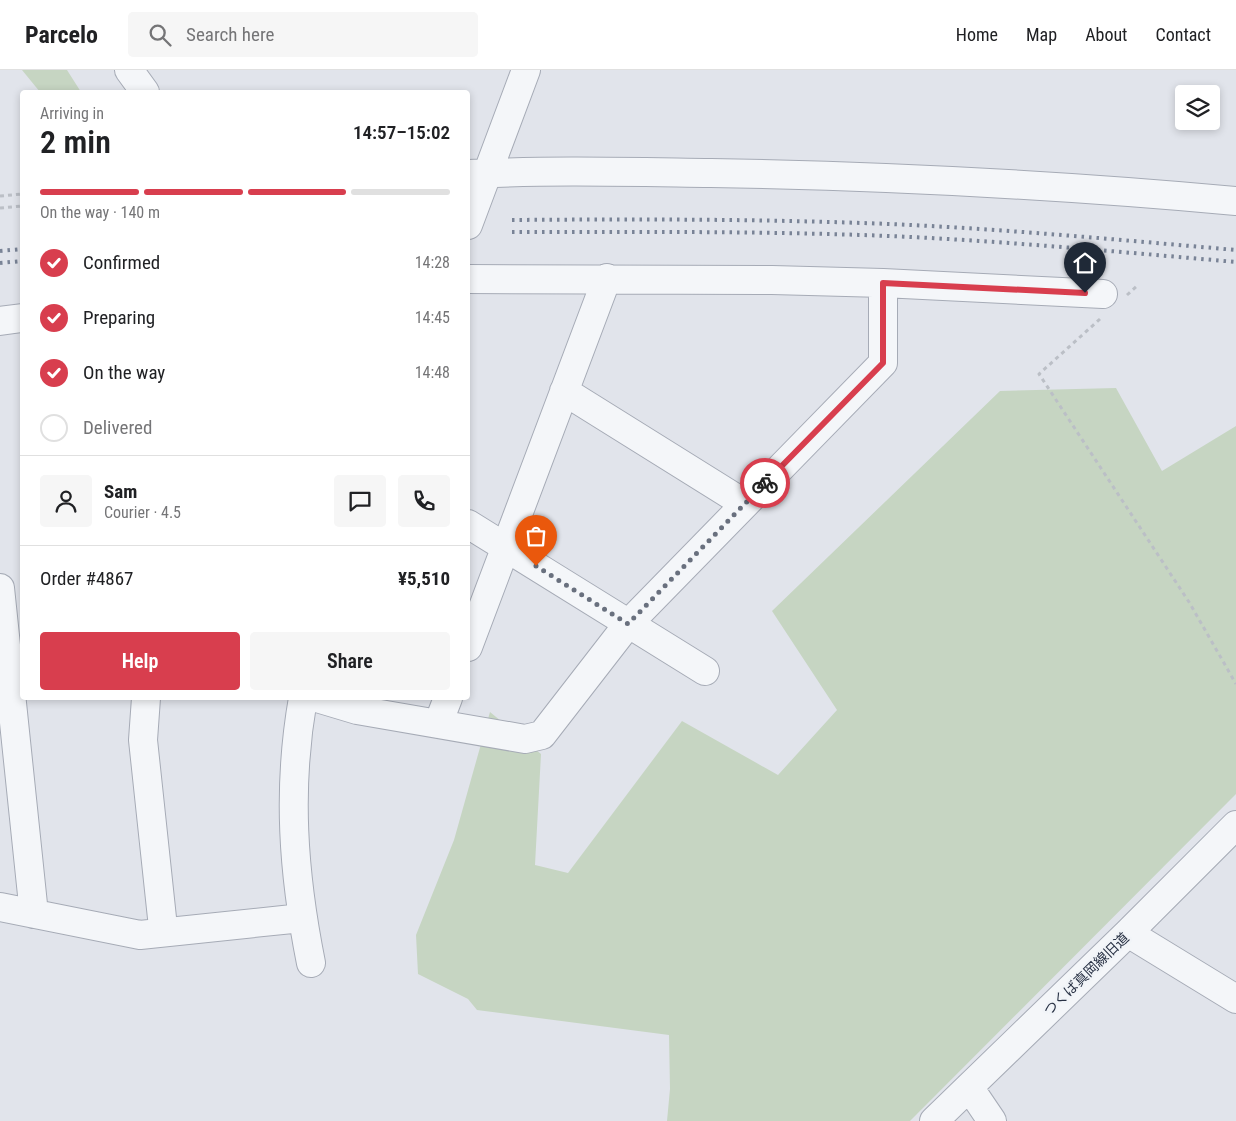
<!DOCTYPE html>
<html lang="en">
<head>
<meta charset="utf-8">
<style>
	body { margin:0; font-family:"Roboto Condensed","Noto Sans JP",sans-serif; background:#f6f6f6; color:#202124; height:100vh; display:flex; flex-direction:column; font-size:19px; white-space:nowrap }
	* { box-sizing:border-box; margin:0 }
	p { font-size:16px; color:#757577 }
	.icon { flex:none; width:28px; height:28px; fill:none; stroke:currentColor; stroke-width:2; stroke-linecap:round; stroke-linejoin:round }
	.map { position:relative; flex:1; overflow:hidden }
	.panel { position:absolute; left:20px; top:20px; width:450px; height:610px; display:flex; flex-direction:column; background:#fff; border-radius:5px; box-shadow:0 2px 8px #0003 }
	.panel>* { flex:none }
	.tools { position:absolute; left:1175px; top:15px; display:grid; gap:10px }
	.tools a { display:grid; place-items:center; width:45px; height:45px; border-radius:5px; background:#fff; box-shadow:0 2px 8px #0003; font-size:25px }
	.pin { position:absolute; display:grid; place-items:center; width:42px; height:42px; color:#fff; margin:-51px -21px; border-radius:50% 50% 50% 0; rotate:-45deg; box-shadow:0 0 5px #0007 }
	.pin .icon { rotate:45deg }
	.courier { position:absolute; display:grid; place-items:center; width:50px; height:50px; margin:-25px; border:4px solid #d83e4e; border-radius:50%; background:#fff; color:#222; box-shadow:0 1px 6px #0007 }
	.summary em { font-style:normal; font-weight:600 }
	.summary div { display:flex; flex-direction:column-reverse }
	.summary { display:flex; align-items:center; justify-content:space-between; height:85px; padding:0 20px }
	h1 { font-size:32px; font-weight:600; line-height:38px }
	.bar { display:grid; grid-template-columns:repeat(4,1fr); gap:8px 5px; align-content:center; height:60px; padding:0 20px }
	.bar i { height:6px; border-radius:4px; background:#e0e0e0 }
	.bar .on { background:#d83e4e }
	.bar p { grid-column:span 4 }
	.line { display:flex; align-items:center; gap:12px; padding:0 20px; border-top:1px solid #e0e0e0 }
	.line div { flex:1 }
	.round { display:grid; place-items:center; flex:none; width:52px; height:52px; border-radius:5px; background:#f6f6f6 }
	ol { padding:0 20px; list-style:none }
	li { display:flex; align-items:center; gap:15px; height:55px }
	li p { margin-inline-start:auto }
	li .icon { padding:5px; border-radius:50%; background:#d83e4e; color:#fff; stroke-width:4 }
	li:last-child { color:#757577 }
	li i { width:28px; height:28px; border:2px solid #e0e0e0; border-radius:50% }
	.primary-button { display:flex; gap:10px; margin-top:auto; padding:10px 20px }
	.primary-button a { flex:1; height:58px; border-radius:5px; background:#d83e4e; color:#fff; font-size:20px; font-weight:600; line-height:58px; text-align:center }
	.primary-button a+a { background:#f6f6f6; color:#202124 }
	header { display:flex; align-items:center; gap:30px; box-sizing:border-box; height:70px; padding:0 25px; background:#fff; border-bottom:1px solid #e0e0e0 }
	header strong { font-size:24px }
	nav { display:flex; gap:28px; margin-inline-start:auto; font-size:18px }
	.search { width:350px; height:45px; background:#f6f6f6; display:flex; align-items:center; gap:12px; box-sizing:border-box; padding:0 18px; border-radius:5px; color:#757577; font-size:19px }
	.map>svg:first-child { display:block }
	.green { fill:#c6d5c2 }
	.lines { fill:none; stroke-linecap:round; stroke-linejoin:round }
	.minor-casing { stroke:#a6abb6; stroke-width:30 }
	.path { stroke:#bbbfc6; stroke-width:3; stroke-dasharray:4 4; stroke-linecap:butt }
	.minor { stroke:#f4f6f9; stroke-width:28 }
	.rail { stroke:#798396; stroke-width:4; stroke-dasharray:2.5 5; stroke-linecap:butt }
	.done { stroke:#69707e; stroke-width:5; stroke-dasharray:0 9 }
	.route { stroke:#d83e4e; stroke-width:6 }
	.labels { text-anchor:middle; stroke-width:5; stroke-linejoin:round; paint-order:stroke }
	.street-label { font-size:14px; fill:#283144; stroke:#f1f4f8 }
</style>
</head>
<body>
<header>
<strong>Parcelo</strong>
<div class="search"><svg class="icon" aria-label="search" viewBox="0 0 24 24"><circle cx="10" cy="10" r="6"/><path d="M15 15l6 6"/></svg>Search here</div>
<nav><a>Home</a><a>Map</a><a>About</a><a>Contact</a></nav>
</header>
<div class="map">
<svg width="1236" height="1051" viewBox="0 0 1236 1051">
	<rect width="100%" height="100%" fill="#e1e4eb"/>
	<path class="green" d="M22,0H67L81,22H40Z
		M1116,318L1162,401L1236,356V724L910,1051H667L670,1019L669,965L477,940L468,929L418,904L416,865L454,770L490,642L541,684L535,795L568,803L682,651L778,705L837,640L772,541L1000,321Z"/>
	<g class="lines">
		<g class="minor-casing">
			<path id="minor" d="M129,0L145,22
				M468,104C549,100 630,102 711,103C886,106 1061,115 1236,131
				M468,155L526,0
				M468,209L772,210L883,213L1103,224
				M0,251L22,248
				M564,321L745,434
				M468,454L705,601
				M0,518L34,844
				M468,577L607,208
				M146,628L143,670L162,848
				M303,628C287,719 293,803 311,893
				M317,628L357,640L525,669L542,665L628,554L883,293V213
				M438,654L448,628
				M0,837L140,865L302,848
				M1128,863L1236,929
				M969,1017L992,1051
				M934,1051L1128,863L1236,755"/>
		</g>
		<path class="path" d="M0,126L22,124
			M0,138L22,136
			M1127,225L1137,216
			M1100,249L1039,304L1189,532L1236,614"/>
		<use href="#minor" class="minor"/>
		<path class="rail" d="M512,150C638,149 764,149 890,154C1005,159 1121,170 1236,180
			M512,162C638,162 764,161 889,166C1005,171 1121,182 1236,192
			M0,181L22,179
			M0,193L22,191"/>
	</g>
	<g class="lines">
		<path class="done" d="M536,496L628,554L765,413"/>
		<path class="route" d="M765,413L883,293V213L1085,223"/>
	</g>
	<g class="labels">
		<g class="street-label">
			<text transform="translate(1086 904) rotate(-44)" y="5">つくば真岡線旧道</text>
		</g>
	</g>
</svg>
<div class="tools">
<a><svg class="icon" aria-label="layers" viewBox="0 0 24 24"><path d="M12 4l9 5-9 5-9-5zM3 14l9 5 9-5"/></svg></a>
</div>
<div class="pin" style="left:536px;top:496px;background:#ea580c"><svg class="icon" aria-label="bag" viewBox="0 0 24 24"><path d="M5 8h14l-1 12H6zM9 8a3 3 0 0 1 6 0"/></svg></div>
<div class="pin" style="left:1085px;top:223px;background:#1f2937"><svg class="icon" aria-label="home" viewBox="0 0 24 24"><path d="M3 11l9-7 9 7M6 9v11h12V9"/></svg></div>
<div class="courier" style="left:765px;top:413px"><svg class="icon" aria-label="bike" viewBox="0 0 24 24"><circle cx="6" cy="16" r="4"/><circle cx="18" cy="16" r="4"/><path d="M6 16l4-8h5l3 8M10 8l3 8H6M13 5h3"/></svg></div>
<section class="panel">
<div class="summary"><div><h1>2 min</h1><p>Arriving in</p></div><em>14:57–15:02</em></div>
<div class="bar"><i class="on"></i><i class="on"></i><i class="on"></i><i></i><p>On the way · 140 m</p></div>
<ol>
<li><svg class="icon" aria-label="check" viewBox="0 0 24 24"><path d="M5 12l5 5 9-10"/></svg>Confirmed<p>14:28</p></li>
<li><svg class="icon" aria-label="check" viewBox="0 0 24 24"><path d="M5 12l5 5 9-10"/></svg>Preparing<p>14:45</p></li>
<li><svg class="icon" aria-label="check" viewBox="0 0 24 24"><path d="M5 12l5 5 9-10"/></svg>On the way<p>14:48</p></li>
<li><i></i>Delivered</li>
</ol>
<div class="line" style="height:90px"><a class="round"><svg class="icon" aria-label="person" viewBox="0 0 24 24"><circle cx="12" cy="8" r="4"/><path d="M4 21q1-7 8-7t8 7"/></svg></a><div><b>Sam</b><p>Courier · 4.5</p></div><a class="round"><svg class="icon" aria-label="chat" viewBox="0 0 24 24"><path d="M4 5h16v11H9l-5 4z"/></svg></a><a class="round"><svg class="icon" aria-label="phone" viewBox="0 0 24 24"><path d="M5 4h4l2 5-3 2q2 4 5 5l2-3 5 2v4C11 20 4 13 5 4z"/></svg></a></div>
<div class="line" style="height:65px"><div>Order #4867</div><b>¥5,510</b></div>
<div class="primary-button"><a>Help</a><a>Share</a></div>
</section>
</div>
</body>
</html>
